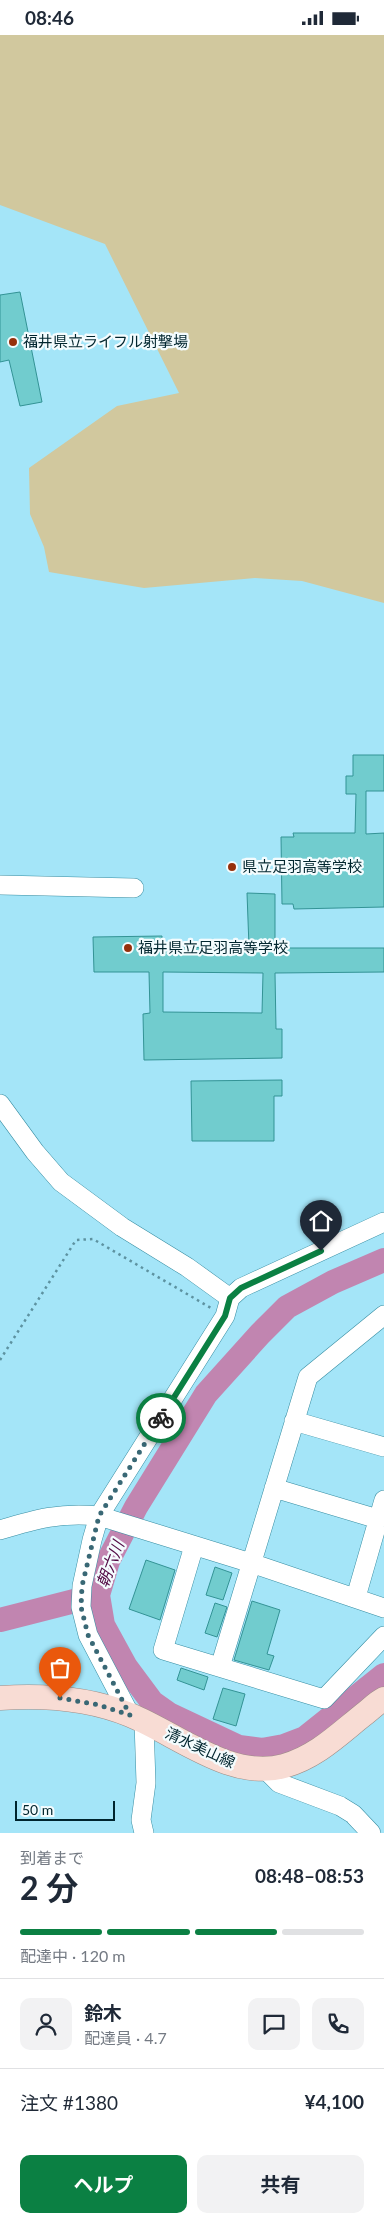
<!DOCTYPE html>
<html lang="ja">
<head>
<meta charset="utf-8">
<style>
	body { margin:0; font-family:Lato,"Noto Sans JP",sans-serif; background:#f2f2f3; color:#1f2937; height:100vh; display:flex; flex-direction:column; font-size:19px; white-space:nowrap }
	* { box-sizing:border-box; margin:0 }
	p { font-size:16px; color:#747a83 }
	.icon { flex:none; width:28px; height:28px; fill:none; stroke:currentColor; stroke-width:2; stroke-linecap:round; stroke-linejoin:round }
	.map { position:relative; height:1798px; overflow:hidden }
	.sheet { display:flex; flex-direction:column; background:#fff; flex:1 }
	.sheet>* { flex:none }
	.scale { position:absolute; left:15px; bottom:12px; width:100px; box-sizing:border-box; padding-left:5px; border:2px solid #00252e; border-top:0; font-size:14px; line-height:18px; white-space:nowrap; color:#00252e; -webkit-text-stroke:4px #f4fcfe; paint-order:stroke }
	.pin { position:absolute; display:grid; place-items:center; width:42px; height:42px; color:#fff; margin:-51px -21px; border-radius:50% 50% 50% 0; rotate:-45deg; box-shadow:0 0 5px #0007 }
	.pin .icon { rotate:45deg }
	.courier { position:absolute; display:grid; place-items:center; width:50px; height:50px; margin:-25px; border:4px solid #0b8043; border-radius:50%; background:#fff; color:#222; box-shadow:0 1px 6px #0007 }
	.overview em { font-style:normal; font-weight:700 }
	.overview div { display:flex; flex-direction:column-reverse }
	.overview { display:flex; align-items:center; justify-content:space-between; height:85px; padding:0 20px }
	h1 { font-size:32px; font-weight:700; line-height:38px }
	.bar { display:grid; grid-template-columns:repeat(4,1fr); gap:8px 5px; align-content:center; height:60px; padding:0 20px }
	.bar i { height:6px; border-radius:4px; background:#e0e1e3 }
	.bar .on { background:#0b8043 }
	.bar p { grid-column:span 4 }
	.line { display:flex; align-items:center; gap:12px; padding:0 20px; border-top:1px solid #e0e1e3 }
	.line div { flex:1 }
	.round { display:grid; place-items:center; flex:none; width:52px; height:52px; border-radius:10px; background:#f2f2f3 }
	.cta { display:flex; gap:10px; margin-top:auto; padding:10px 20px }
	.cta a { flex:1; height:58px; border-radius:10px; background:#0b8043; color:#fff; font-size:20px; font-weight:700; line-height:58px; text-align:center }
	.cta a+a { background:#f2f2f3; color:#1f2937 }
	.status { display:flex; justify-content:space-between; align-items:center; height:35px; padding:0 25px; background:#fff; direction:ltr }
	.status svg { height:14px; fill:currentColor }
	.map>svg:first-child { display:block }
	.green { fill:#d1c89e }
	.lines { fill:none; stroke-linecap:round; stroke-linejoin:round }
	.river { stroke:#c185b0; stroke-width:24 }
	.building { fill:#71ccce; stroke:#339395; fill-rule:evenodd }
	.minor-casing { stroke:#368da2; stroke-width:20 }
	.major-casing { stroke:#9e8d87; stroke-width:25 }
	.path { stroke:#5d92a0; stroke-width:2.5; stroke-dasharray:2.5 4; stroke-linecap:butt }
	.minor { stroke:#fff; stroke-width:19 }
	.major { stroke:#f8dcd4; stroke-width:24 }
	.done { stroke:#396875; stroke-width:5; stroke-dasharray:0 9 }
	.route { stroke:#0b8043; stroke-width:6 }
	.poi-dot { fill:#96300b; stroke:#f4fcfe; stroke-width:2 }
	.labels { text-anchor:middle; stroke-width:4.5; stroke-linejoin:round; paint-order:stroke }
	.poi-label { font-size:15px; fill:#00252e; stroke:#f4fcfe; text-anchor:start }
	.street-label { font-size:15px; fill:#00252e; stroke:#f4fcfe }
	.water-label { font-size:16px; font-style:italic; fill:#520944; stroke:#f4fcfe }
</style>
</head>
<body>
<div class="status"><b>08:46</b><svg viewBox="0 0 49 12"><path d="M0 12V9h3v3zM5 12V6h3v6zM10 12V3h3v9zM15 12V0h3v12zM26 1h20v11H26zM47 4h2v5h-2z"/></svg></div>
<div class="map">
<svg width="384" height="1798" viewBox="0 0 384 1798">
	<rect width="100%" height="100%" fill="#a4e5f8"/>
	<path class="green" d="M0,0H384V568L302,546L255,543L144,553L49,537L44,512L30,479L29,433L117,371L179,358L105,209L0,170Z"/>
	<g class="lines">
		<path class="river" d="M384,1225L333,1247L287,1272L260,1299L206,1359L136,1472L108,1526L98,1560L103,1590L126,1632L152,1667L169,1679L239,1712L262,1715L284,1711L305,1703L384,1640
			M0,1585L98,1560"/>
	</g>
	<path class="building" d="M20,257L42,367L20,371L9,325L0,327V260Z
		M353,720H384V756H366V799L384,798V872L294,874L293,869H282L281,802H294L293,798H355L356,759H346V741H353Z
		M247,858L275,859V913H384V937L275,938L276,994H282V1023L144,1025L143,979L150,978L149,937H94L93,902L162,901V913L249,912ZM163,937L263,938L262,978L163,977Z
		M282,1045V1061H274V1106H192L191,1046Z
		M146,1525L175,1535L160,1585L129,1574Z
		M215,1532L232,1538L223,1565L206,1560Z
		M252,1566L280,1575L267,1619L274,1621L269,1635L234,1625Z
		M215,1568L227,1572L217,1602L205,1598Z
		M181,1633L208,1642L204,1655L177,1645Z
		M223,1653L245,1659L236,1691L213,1684Z"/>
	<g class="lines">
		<g class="minor-casing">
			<path id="minor" d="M0,850L134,853
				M0,1069L35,1117L61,1147L122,1192L187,1232L230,1263
				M294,1386L384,1412
				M274,1453L378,1484
				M0,1495C36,1484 61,1477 99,1481L251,1528L384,1573
				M194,1511L163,1615L324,1664L384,1601
				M356,1562L384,1465
				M220,1632L308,1342L384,1280
				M130,1680L88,1600L81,1572L82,1551L92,1505L99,1481L225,1281L230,1263L241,1253L384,1187
				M265,1734L279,1748L340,1771L353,1779L371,1798
				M144,1798L141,1785L146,1748L144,1687"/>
		</g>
		<g class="major-casing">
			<path id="major" d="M0,1663C44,1660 89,1663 130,1680C177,1699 231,1746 284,1731C316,1722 338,1700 363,1680C370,1675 376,1668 384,1664"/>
		</g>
		<path class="path" d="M0,1325L76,1205L93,1204L211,1273"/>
		<use href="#minor" class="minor"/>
		<use href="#major" class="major"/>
	</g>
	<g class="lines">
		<path class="done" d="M60,1663L99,1670L130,1680L88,1600L81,1572L82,1551L99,1481L161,1383"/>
		<path class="route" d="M161,1383L225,1281L230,1263L241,1253L321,1216"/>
	</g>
	<g class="poi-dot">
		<circle cx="13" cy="307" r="5"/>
		<circle cx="232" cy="832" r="5"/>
		<circle cx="128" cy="913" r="5"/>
	</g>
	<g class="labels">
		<g class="poi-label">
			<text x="23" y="312">福井県立ライフル射撃場</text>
			<text x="242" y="837">県立足羽高等学校</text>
			<text x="138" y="918">福井県立足羽高等学校</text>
		</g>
		<g class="street-label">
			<text transform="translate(200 1713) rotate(25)" y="5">清水美山線</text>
		</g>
		<g class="water-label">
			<text transform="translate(110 1529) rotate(-69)" y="6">朝六川</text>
		</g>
	</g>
</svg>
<div class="scale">50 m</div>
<div class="pin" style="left:60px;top:1663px;background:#ea580c"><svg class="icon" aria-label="bag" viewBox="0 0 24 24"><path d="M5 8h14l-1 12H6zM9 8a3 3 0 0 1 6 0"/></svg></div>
<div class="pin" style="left:321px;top:1216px;background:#1f2937"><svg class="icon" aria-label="home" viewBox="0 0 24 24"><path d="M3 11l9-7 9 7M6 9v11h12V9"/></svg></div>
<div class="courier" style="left:161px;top:1383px"><svg class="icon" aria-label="bike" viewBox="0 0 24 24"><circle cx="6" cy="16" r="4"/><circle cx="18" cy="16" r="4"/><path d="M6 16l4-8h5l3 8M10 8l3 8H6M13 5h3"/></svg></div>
</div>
<section class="sheet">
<div class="overview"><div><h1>2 分</h1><p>到着まで</p></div><em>08:48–08:53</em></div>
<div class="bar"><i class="on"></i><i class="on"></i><i class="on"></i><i></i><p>配達中 · 120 m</p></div>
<div class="line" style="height:90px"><a class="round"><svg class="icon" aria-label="person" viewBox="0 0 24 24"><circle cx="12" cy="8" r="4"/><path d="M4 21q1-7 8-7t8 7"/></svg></a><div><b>鈴木</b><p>配達員 · 4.7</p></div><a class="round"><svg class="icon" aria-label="chat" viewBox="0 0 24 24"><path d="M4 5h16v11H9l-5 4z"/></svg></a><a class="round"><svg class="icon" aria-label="phone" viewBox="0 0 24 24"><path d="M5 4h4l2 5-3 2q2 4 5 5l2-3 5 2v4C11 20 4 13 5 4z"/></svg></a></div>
<div class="line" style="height:65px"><div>注文 #1380</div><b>¥4,100</b></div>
<div class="cta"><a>ヘルプ</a><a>共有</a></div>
</section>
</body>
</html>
